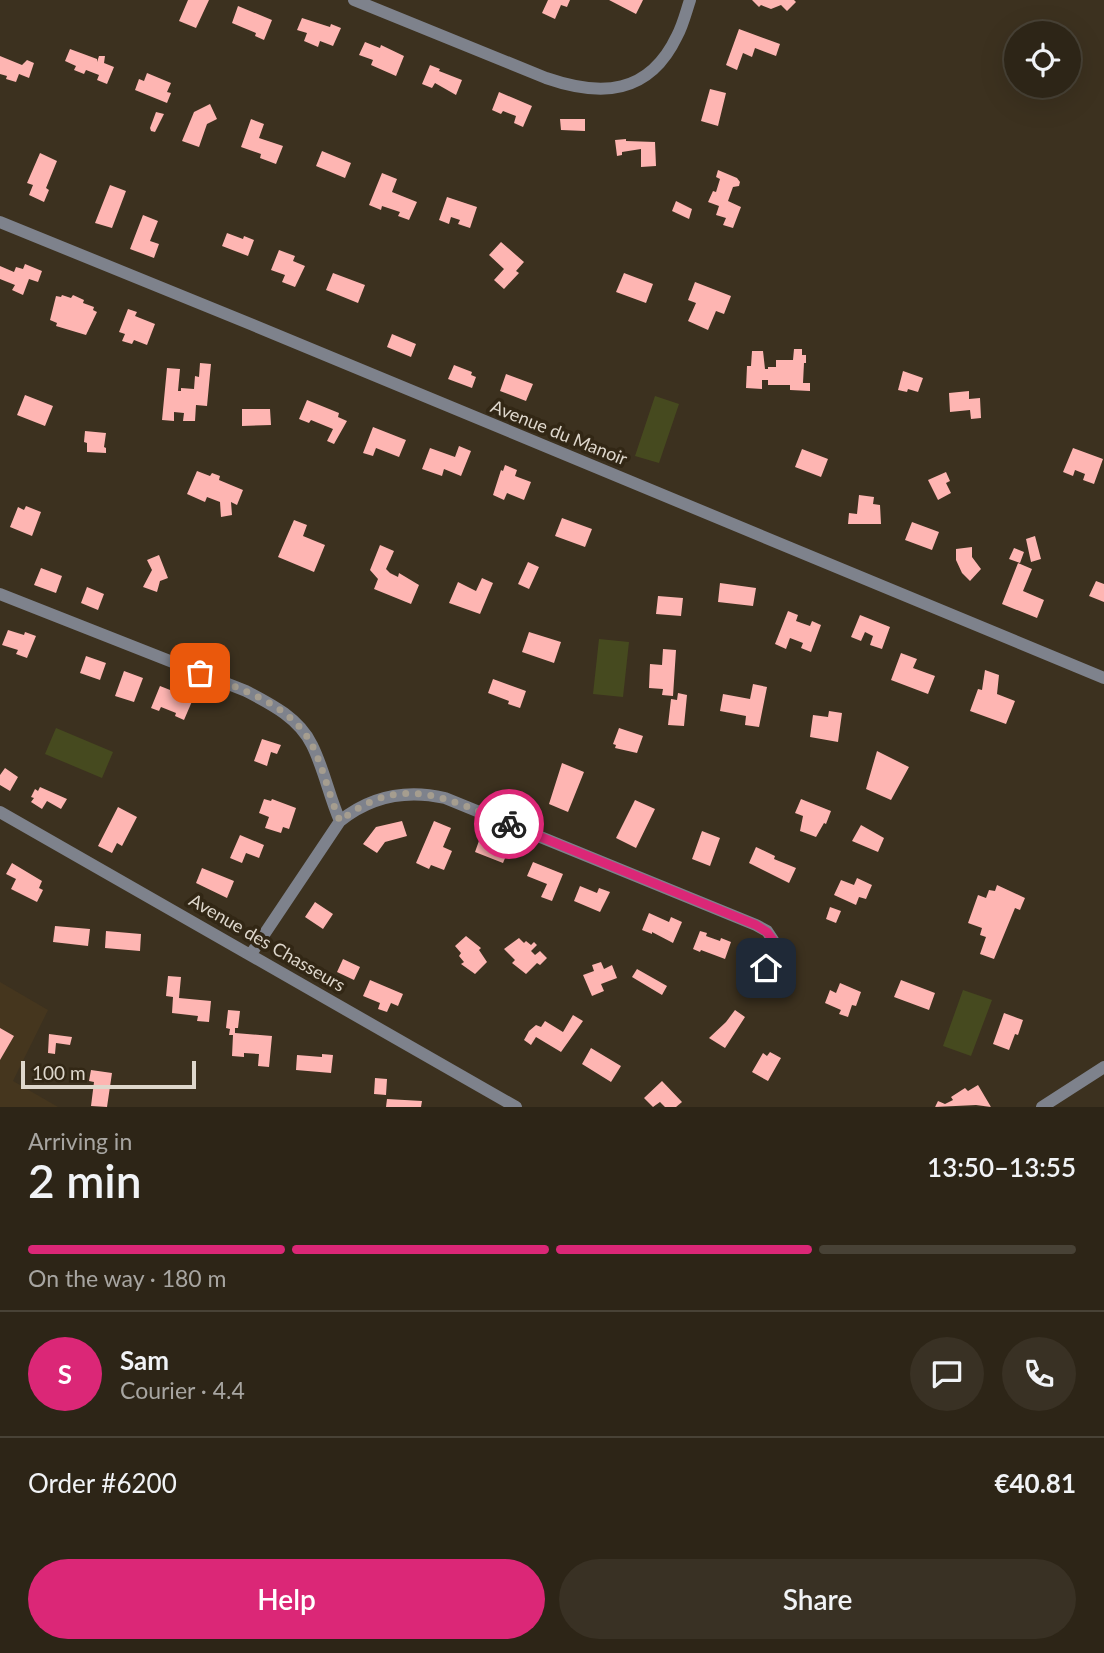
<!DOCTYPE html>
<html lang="en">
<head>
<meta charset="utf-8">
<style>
	body { margin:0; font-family:Lato,sans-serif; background:#393124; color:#f1f3f6; height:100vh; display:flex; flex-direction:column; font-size:26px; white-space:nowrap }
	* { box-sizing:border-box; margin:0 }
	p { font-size:23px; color:#a7a5a1 }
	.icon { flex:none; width:38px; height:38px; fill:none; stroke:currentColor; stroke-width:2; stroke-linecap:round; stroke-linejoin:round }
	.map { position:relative; height:1107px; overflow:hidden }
	.panel { display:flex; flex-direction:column; background:#2d2517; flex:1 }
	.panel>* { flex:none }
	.fabs { position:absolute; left:1004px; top:21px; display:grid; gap:14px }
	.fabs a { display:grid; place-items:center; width:77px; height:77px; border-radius:50%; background:#2d2517; box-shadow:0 7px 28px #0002,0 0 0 2px #484236; font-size:35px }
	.scale { position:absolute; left:21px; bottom:18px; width:175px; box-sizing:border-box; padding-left:7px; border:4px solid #ded7cc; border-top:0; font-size:19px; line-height:24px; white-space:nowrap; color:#ded7cc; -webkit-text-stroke:5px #322715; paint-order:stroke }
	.pin { position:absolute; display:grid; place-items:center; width:60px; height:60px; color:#fff; margin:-30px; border-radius:14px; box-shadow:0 4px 10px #0006 }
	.courier { position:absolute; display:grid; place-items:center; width:70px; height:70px; margin:-35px; border:5px solid #db2777; border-radius:50%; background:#fff; color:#222; box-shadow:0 2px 9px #0007 }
	.head em { font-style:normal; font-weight:600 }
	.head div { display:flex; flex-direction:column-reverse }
	.head { display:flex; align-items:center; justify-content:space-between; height:119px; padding:0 28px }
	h1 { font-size:46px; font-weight:600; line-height:52px }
	.bar { display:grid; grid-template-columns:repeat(4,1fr); gap:10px 7px; align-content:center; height:84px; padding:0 28px }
	.bar i { height:9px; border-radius:5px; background:#484236 }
	.bar .current { background:#db2777 }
	.bar p { grid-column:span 4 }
	.line { display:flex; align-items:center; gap:18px; padding:0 28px; border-top:2px solid #484236 }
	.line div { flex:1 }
	.round { display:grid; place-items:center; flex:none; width:74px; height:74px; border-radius:37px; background:#393124 }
	.cta { display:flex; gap:14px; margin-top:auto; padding:14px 28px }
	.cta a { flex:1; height:80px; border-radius:42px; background:#db2777; color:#fff; font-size:28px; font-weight:600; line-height:80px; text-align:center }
	.cta a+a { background:#393124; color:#f1f3f6 }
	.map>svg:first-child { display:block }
	.built { fill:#45361e }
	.green { fill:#464a1f }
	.building { fill:#feb5b2 }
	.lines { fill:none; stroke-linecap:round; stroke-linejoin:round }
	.minor { stroke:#7e828c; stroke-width:12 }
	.done { stroke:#a59d8f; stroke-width:7; stroke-dasharray:0 12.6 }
	.route { stroke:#db2777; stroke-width:9 }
	.labels { text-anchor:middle; stroke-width:7; stroke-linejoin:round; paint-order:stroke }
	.street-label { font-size:18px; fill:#ded7cc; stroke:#322715 }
</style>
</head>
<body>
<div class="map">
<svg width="1104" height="1107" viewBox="0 0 1104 1107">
	<rect width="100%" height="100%" fill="#3c311f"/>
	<path class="built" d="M0,982L48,1010L13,1081L58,1107H0Z"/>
	<path class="green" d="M655,396L679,404L659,463L635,456Z
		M599,639L629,642L623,697L593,694Z
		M56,728L113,752L102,778L45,754Z
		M963,990L992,1000L971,1056L943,1046Z"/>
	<path class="building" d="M188,0H209L196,28L179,21Z
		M548,0H570L567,7L561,5L555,19L542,13Z
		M609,0H643L636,14Z
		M752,0H794L796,2L787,11L781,5L771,9L761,5L759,7Z
		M238,6L272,20L264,40L255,36L256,33L232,23Z
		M302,18L330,27L331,24L341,28L333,46L320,41L318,47L304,41L307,33L297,30Z
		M739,29L780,44L776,56L755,48L752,57L743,53L737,70L726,65Z
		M365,42L380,48L381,45L404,56L396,76L371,65L373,60L359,55Z
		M70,49L97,59V62L99,56H105L104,63L114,67L107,84L97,80L99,75L86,70L84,74L74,70L76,66L65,61Z
		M0,56L22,65L27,60L34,63L29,78L19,74L16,82L6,79L7,76L0,74Z
		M430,65L440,69L439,71L462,80L456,95L435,83L432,88L422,84Z
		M147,73L171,83L167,92L171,93L167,103L135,90L139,79L144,81Z
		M710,89L726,93L718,126L701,121Z
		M499,92L532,106L523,127L514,123L516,116L503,111L501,114L492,110Z
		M210,104L217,119L207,124L199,147L182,141L194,112Z
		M156,112L164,114L155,132L151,131L150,128Z
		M251,119L264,124L259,138L283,146L276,164L260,158L261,154L241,147Z
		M560,119H585V131L561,130Z
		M626,139V141L655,142L656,166L641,167V149L622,152V155L617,156L615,140Z
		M322,151L351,163L345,178L316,166Z
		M40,153L57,161L46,188L49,190L44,202L29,195L33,185L27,183Z
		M718,170L737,178L740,182L739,186L733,187L728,201L741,207L733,228L723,225L726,218L716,215L719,206L708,202L713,191L716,192L720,179L716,177Z
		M382,173L397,179L392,192L417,202L409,220L398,216L400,212L382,206L381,210L369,205Z
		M110,185L126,191L112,228L95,223Z
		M447,197L477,207L470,228L458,224L460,220L451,217L449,224L439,220Z
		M676,201L692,209L689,219L672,211Z
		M143,215L158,221L150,241L159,244L154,258L130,249Z
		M227,233L243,239L244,236L254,240L248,256L222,246Z
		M501,242L524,262L516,271L519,273L504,289L494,280L504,269L489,255Z
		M279,250L295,256L293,261L305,266L295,287L282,282L285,275L271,270Z
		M25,264L42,271L38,282L29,279L23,295L12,290L15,285L0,279V266L14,272L16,267L23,269Z
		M333,273L365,285L358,303L326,290Z
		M624,273L653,284L646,303L616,292Z
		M695,282L731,296L724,314L716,311L708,330L688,321L696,303L688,300Z
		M62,295L71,298L73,295L84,300L83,303L94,307L93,310L97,312L86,335L56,326L57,323L50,320L56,296L61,297Z
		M128,309L137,312L135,316L155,324L147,345L134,340L132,344L122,341L125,334L119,332Z
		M392,334L416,344L411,357L387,347Z
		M794,349H802V355H806V363H804L803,383H810V391L790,390V385H768V380H762V389L746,388L747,366H751L752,351H763L765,369H768V367H776V360H793Z
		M200,363L211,364L207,406L196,405L195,421H183L184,413L174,412V421L162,420L167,368L180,369L178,391H181V388L194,389L195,376L199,377Z
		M454,365L472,372L471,375L476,377L472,388L448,379Z
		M903,371L923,378L918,392L908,389L907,392L898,390Z
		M506,374L533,384L526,401L500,391Z
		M969,391V399L980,398L981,418L971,419L970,410L950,412L949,393Z
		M25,395L53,406L45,426L17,415Z
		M307,400L339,413L338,417L347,421L334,444L327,441L333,429L311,420L309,423L299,419Z
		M242,409H270L271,425L242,426Z
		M373,427L406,440L399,457L376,448L373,456L363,453Z
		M85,431L106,433L104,447L106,448V453L87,452V443L84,442Z
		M459,446L471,451L461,476L444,469L442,476L422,469L430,448L455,457Z
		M1073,448L1103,459L1094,484L1083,480L1085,474L1075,470L1073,476L1063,472Z
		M802,449L828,459L821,477L795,467Z
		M505,465L517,470L515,476L531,482L524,500L507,493L504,500L493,495L501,470L503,471Z
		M197,471L210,476L212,473L220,476L219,480L243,490L237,505L231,502L232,515L221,517L220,502L207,497L205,502L187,494Z
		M946,472L950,481L946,483L951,493L938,500L928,480Z
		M859,495L874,497L873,504L880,505L881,524H848L849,513L857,514Z
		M26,506L41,512L32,536L10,527L18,507L24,510Z
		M562,518L592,529L585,547L555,536Z
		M294,520L307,525L303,536L325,545L314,572L278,557Z
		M912,522L939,532L932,550L905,540Z
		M1035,536L1041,559L1031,562L1026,539Z
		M380,545L394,551L386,569L390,573L398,577L399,573L419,585L411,604L374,589L378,579L370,570Z
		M972,547V557L981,569L970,581L962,573L956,560V549Z
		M1014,548L1024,552L1020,563L1009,559Z
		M159,555L168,578L160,581L157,592L143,587L152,570L147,560Z
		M528,562L539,567L529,589L518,584Z
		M1018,563L1032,569L1023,591L1044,600L1037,618L1002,604Z
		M41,568L62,576L56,593L34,585Z
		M482,578L493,583L480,614L449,603L458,582L476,591Z
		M1096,581L1104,584V602L1089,596Z
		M720,583L756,588L753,606L718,602Z
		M87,587L104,594L98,610L81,603Z
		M658,596L683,598L681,616L656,614Z
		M788,611L798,615L796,621L810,626L812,621L821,625L811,652L801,648L803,643L790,638L786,649L775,644Z
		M860,615L890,627L882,649L870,645L873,636L865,632L861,641L851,637Z
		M8,630L24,635L25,632L36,636L27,658L16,654L18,650L2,645Z
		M529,632L561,642L554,663L522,652Z
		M663,649L676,650L673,696L662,695L663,689L649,688L650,664L662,665Z
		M901,653L917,659L913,668L935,676L928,694L891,680Z
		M86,656L106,663L100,680L80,673Z
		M985,670L999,675L997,694L1015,701L1006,724L970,711L978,689L982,690Z
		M124,671L143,678L134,702L115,696Z
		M493,679L526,691L520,708L508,704L509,701L488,693Z
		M753,684L767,687L759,727L745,725L746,716L720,711L723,694L750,699Z
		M160,686L193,699L184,720L175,716L176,713L161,707L159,711L151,708Z
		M678,693L687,695L684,726L668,725L671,699L677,700Z
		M829,711L842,713L838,742L810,737L813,715L828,717Z
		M619,728L643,736L637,753L615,748L616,745L613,744Z
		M262,739L281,745L277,754L271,752L267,766L254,761Z
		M877,751L909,767L891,800L866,789Z
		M562,763L584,772L568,812L549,804Z
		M5,768L18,777L10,791L0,785V775Z
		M40,787L67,799L61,809L47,801L42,809L31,802L34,798L31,797L35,789L38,791Z
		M264,799L271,801L272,799L296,808L289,829L283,827L281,833L265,828L269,817L259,813Z
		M801,799L831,811L826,824L824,823L816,837L800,831L803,816L795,813Z
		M635,800L655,809L636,848L616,838Z
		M118,807L137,817L122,846L117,843L112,853L98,846Z
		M402,821L407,836L385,842L377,853L363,844L376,827Z
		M434,821L451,828L443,847L452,851L444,870L431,865L429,869L416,863Z
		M861,825L884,838L878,852L852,841Z
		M702,831L720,838L710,866L692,859Z
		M240,835L264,845L259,858L246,853L242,863L230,858Z
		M480,838L508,851L503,863L475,852Z
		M756,847L775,856L774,859L796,868L789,883L749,863Z
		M533,862L563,874L552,901L541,897L547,884L527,876Z
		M12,863L42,881L39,888L43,890L37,902L11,889L16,879L6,874Z
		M202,868L234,881L227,898L196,883Z
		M857,878L872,885L866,899L859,897L856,905L834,895L841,880L854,885Z
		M997,885L1025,898L1020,910L1015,908L994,959L980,954L986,937L980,935L982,928L968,923L978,895L986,898L989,890L995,891Z
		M580,886L597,893L599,888L610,892L600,912L574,901Z
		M315,902L333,914L323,929L305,917Z
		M830,907L841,911L836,923L826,919Z
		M649,913L669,922L671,917L682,922L673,943L652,932V934L642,930Z
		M55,926L90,929L88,946L53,942Z
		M106,931L141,934L140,951L105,948Z
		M700,931L707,933L706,936L720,941L721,938L731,942L725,959L701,950L700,952L693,949Z
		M466,936L481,948L479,950L487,962L475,974L461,964L464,962L459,956L461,953L455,946Z
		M519,938L524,943L526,941L531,945L534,942L537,945L531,951L535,955L540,951L547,958L540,965L537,963L526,974L512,963L515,960L504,949Z
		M343,959L360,967L354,980L337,972Z
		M601,962L604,969L612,965L617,978L601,984L604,991L592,996L583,975L594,971L592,965Z
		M637,969L667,986L662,995L632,977Z
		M168,976L181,977L179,998L211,1001L209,1022L197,1021L198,1016L172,1013L173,997L166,996Z
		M370,980L403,994L398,1006L391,1003L387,1012L378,1009L380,1003L363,996Z
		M901,980L935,993L929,1010L894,997Z
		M840,983L861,992L856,1006L852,1005L848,1017L839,1014L841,1010L825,1003L830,990L836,993Z
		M228,1010L240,1011L238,1028H235V1033L272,1036L269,1067L258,1066L259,1054L244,1053V1057L232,1056L233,1035H229L230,1029L226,1028Z
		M735,1010L745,1017L725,1048L709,1038L726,1022Z
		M1004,1013L1023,1020L1018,1035L1015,1034L1009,1050L993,1044Z
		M573,1015L583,1021L561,1052L536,1037L531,1045L524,1040L529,1031L536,1025L541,1027L545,1021L563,1032Z
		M0,1028L14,1036L0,1060Z
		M49,1034L72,1037L70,1045L56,1043L55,1054L48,1053Z
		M591,1048L621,1066L611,1082L582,1064Z
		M770,1052L781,1058L768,1081L752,1072L763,1053L767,1056Z
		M322,1054L333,1055L331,1073L296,1070L297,1055L322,1057Z
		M91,1070L112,1073L107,1107L91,1106L94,1082L89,1081Z
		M375,1078L387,1079L386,1095L374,1094Z
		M662,1081L682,1102L676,1107H665L660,1102L653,1107L644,1098Z
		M978,1085L991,1107L976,1105L935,1107L938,1101L945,1104L953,1100L951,1097L965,1088L968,1091Z
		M387,1099L422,1101L421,1107H386Z"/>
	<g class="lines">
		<path class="minor" d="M354,0L546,78C601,97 649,95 677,36C683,25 686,12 690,0
			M0,222L253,325L1104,678
			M0,594L246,691C271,704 299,718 312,745C324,769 329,796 340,821
			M0,812L516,1107
			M251,954L340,821C371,796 405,789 445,798L756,925L767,931L773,940L766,969
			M1042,1107L1104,1067"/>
	</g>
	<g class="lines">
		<path class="done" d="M200,673C240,689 291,704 312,745C324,769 329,796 340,821C401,772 446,798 509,824"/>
		<path class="route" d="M509,824L756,925L767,932L773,940L766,968"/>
	</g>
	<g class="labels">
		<g class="street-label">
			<text transform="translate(559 433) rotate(22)" y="6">Avenue du Manoir</text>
			<text transform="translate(267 943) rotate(30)" y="6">Avenue des Chasseurs</text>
		</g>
	</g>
</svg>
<div class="fabs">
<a><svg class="icon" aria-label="locate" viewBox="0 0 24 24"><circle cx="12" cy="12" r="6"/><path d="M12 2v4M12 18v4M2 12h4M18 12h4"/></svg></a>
</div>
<div class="scale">100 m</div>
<div class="pin" style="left:200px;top:673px;background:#ea580c"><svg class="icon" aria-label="bag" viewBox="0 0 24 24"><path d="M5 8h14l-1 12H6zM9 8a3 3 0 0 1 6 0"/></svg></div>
<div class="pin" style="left:766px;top:968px;background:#1f2937"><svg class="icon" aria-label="home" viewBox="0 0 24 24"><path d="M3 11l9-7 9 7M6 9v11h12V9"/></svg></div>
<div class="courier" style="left:509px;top:824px"><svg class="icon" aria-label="bike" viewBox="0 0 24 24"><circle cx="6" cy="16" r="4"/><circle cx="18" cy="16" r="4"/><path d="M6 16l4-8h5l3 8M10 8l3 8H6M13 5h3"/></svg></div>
</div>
<section class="panel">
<div class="head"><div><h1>2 min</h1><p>Arriving in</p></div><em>13:50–13:55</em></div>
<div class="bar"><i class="current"></i><i class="current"></i><i class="current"></i><i></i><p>On the way · 180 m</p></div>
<div class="line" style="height:126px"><b class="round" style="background:#db2777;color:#fff">S</b><div><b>Sam</b><p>Courier · 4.4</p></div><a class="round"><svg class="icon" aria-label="chat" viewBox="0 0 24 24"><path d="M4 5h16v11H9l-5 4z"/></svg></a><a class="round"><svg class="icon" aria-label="phone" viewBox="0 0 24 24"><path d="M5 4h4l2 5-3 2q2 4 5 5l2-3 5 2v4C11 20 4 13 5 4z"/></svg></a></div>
<div class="line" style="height:91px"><div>Order #6200</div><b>€40.81</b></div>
<div class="cta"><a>Help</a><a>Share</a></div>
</section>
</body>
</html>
